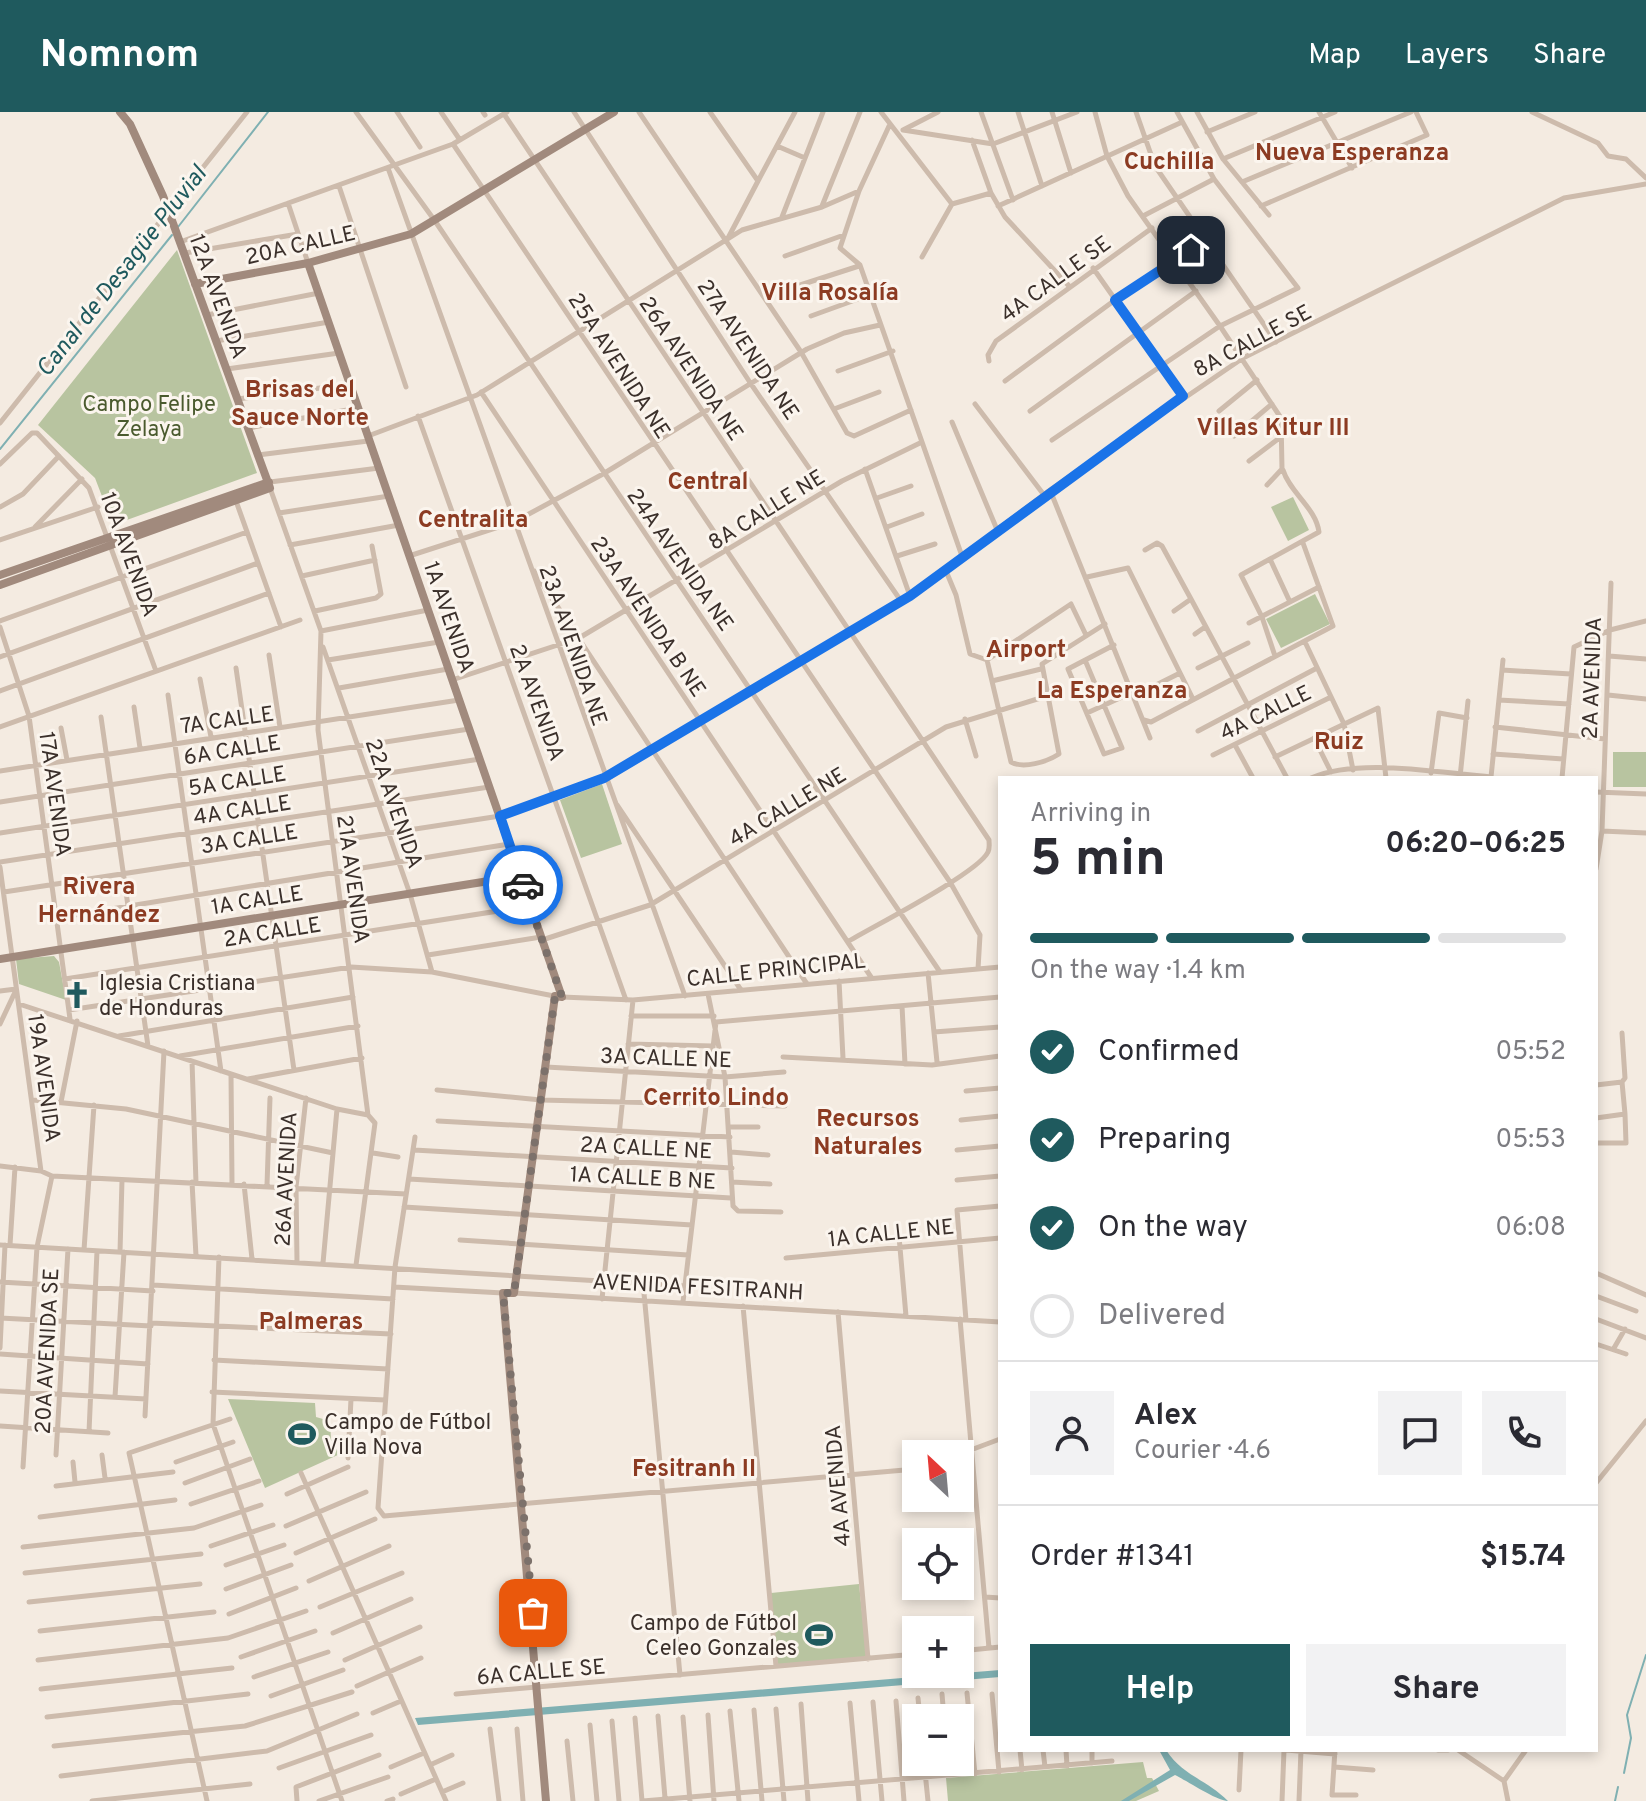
<!DOCTYPE html>
<html lang="en">
<head>
<meta charset="utf-8">
<style>
	body { margin:0; font-family:Overpass,sans-serif; background:#f2f2f3; color:#2b2b33; height:100vh; display:flex; flex-direction:column; font-size:30px; white-space:nowrap }
	* { box-sizing:border-box; margin:0 }
	p { font-size:26px; color:#7c7c81 }
	.icon { flex:none; width:44px; height:44px; fill:none; stroke:currentColor; stroke-width:2; stroke-linecap:round; stroke-linejoin:round }
	.map { position:relative; flex:1; overflow:hidden }
	.drawer { position:absolute; left:998px; top:664px; width:600px; height:976px; display:flex; flex-direction:column; background:#fff; border-radius:0px; box-shadow:0 4px 12px #0003 }
	.drawer>* { flex:none }
	.needle { width:52px; rotate:334deg }
	.buttons { position:absolute; left:902px; top:1328px; display:grid; gap:16px }
	.buttons a { display:grid; place-items:center; width:72px; height:72px; border-radius:0px; background:#fff; box-shadow:0 4px 12px #0003; font-size:40px }
	.pin { position:absolute; display:grid; place-items:center; width:68px; height:68px; color:#fff; margin:-34px; border-radius:16px; box-shadow:0 4px 12px #0006 }
	.courier { position:absolute; display:grid; place-items:center; width:80px; height:80px; margin:-40px; border:6px solid #1a73e8; border-radius:50%; background:#fff; color:#222; box-shadow:0 2px 10px #0007 }
	.head em { font-style:normal; font-weight:700 }
	.head div { display:flex; flex-direction:column-reverse }
	.head { display:flex; align-items:center; justify-content:space-between; height:136px; padding:0 32px }
	h1 { font-size:52px; font-weight:700; line-height:60px }
	.bar { display:grid; grid-template-columns:repeat(4,1fr); gap:12px 8px; align-content:center; height:96px; padding:0 32px }
	.bar i { height:10px; border-radius:6px; background:#e1e1e2 }
	.bar .active { background:#1f5a5e }
	.bar p { grid-column:span 4 }
	.line { display:flex; align-items:center; gap:20px; padding:0 32px; border-top:2px solid #e1e1e2 }
	.line div { flex:1 }
	.round { display:grid; place-items:center; flex:none; width:84px; height:84px; border-radius:0px; background:#f2f2f3 }
	ol { padding:0 32px; list-style:none }
	li { display:flex; align-items:center; gap:24px; height:88px }
	li p { margin-inline-start:auto }
	li .icon { padding:8px; border-radius:50%; background:#1f5a5e; color:#fff; stroke-width:4 }
	li:last-child { color:#7c7c81 }
	li i { width:44px; height:44px; border:4px solid #e1e1e2; border-radius:50% }
	.primary-button { display:flex; gap:16px; margin-top:auto; padding:16px 32px }
	.primary-button a { flex:1; height:92px; border-radius:0px; background:#1f5a5e; color:#fff; font-size:32px; font-weight:700; line-height:92px; text-align:center }
	.primary-button a+a { background:#f2f2f3; color:#2b2b33 }
	header { display:flex; align-items:center; gap:48px; box-sizing:border-box; height:112px; padding:0 40px; background:#1f5a5e; color:#fff }
	header strong { font-size:38px }
	nav { display:flex; gap:44px; margin-inline-start:auto; font-size:28px }
	.map>svg:first-child { display:block }
	.green { fill:#b8c4a0 }
	.water { fill:#7fb0b2 }
	.lines { fill:none; stroke-linecap:round; stroke-linejoin:round }
	.stream { stroke:#7fb0b2; stroke-width:2 }
	.street { stroke:#cdbbac; stroke-width:5 }
	.secondary { stroke:#a18a7d; stroke-width:8 }
	.done { stroke:#7c716b; stroke-width:8; stroke-dasharray:0 14.4 }
	.route { stroke:#1a73e8; stroke-width:10 }
	.labels { text-anchor:middle; stroke-width:6; stroke-linejoin:round; paint-order:stroke }
	.street-label { font-size:22px; fill:#3b302b; stroke:#fbf5ee }
	.park-label { font-size:22px; fill:#4a5a2e; stroke:#fbf5ee }
	.poi-label { font-size:22px; fill:#3b302b; stroke:#fbf5ee; text-anchor:start }
	.neighbourhood-label { font-size:24px; font-weight:bold; fill:#8c3b22; stroke:#fbf5ee }
	.water-label { font-size:24px; font-style:italic; fill:#1f5a5e; stroke:#fbf5ee }
</style>
</head>
<body>
<header>
<strong>Nomnom</strong>
<nav><a>Map</a><a>Layers</a><a>Share</a></nav>
</header>
<div class="map">
<svg width="1646" height="1689" viewBox="0 0 1646 1689">
	<rect width="100%" height="100%" fill="#f4ebe1"/>
	<path class="green" d="M177,138L257,361L113,413L95,366L38,313Z
		M1293,385L1309,418L1288,429L1271,395Z
		M1315,482L1330,512L1281,536L1266,507Z
		M1613,640H1646V675H1613Z
		M602,672L622,732L581,746L560,688Z
		M54,844L59,850L66,888L19,872L16,847Z
		M228,1287L315,1291L316,1305L330,1309L331,1327L340,1342L265,1376Z
		M859,1472L867,1546L777,1554L771,1481Z
		M1143,1650L1147,1666H1152L1159,1679L1136,1689H948L946,1666Z"/>
	<path class="water" d="M1000,1558V1565L418,1613L415,1606Z
		M1159,1638H1166C1183,1664 1206,1667 1228,1689C1217,1689 1189,1670 1175,1663L1129,1689H1121L1170,1658Z"/>
	<g class="lines">
		<path class="stream" d="M178,115L268,0
			M0,337L172,123
			M1624,1661L1631,1626L1627,1603L1646,1543
			M1615,1689L1618,1675"/>
		<path class="street" d="M356,0L435,109L940,860
			M397,0L420,35
			M441,0L460,28
			M483,0L485,3
			M574,0L751,272L901,489
			M639,0L801,240L847,321L854,324L911,298
			M710,0L758,69L727,128
			M881,0L952,92
			M981,0L1013,88
			M1018,0L1042,74
			M1052,0L1071,61
			M1095,0L1107,44L1128,84L1220,214L1281,306L1282,357L1267,373
			M1136,0L1155,54L1276,230
			M1197,0L1223,47L1269,103
			M1319,0L1352,56
			M1532,0L1598,31L1608,44L1626,47L1646,66
			M504,2L989,728C989,732 990,736 988,740C978,761 874,814 849,829
			M890,12L859,79L840,136L860,153L963,447
			M903,18L993,32L1077,0
			M903,18L938,0
			M1207,20L1255,0
			M972,28L991,81L1005,105L1069,174
			M453,32L950,770L980,823L978,857
			M777,34L805,46
			M1223,47L1335,0
			M388,56L685,884
			M758,69L795,0
			M1242,70L1411,0
			M339,74L406,275
			M288,91L308,151
			M822,94L860,0
			M998,94L1180,11
			M1261,94L1427,23L1416,0
			M1143,104L1214,67
			M782,105L823,0
			M180,130L453,32L507,0
			M185,141L298,122
			M785,144L844,123
			M922,145L952,92L991,81
			M1093,156L1183,284
			M794,175L859,154
			M207,203L319,181
			M811,204L869,183
			M216,229L329,210
			M989,249L988,243L996,229L1152,116
			M227,257L339,241
			M838,259L893,239
			M1005,269L1115,188L1208,128
			M481,280L871,865
			M238,287L350,272
			M975,292L1044,383
			M834,297L879,280
			M1030,299L1196,179
			M1219,299L1257,268
			M418,304L626,888
			M952,310L998,420
			M0,311L247,0
			M249,316L358,296
			M368,324L477,283L742,118L822,95L859,79
			M1234,324L1272,292
			M1052,328L1220,214L1298,176L1214,67L1177,0
			M258,343L368,329
			M1249,349L1282,324
			M0,352L32,321H37L89,376L156,559
			M865,357L910,484
			M270,370L379,356
			M270,376L321,519L318,618L368,1003
			M1050,378L1150,626
			M877,386L911,374
			M236,389L281,515
			M0,395L23,382L59,344
			M279,401L389,384
			M35,415L82,367
			M887,415L922,402
			M0,428L98,395
			M290,433L399,413
			M1145,438L1157,431L1162,434L1191,487
			M409,444L514,410L603,362L807,237L844,221L880,213
			M897,444L935,432
			M1270,447L1290,490
			M534,459L807,872
			M946,459L956,483L970,542L987,548
			M302,464L375,448
			M1087,465L1128,456L1193,587
			M315,499L376,486L381,482L372,434
			M1174,499L1191,487L1287,666
			M0,509L247,420
			M1249,511L1319,475
			M0,515L29,604L70,907
			M321,519L428,498
			M1195,522L1205,515
			M1305,530L1344,612L1353,658
			M323,535L410,782L432,860
			M269,543L280,615
			M1275,544L1262,505L1241,463L1319,420C1316,396 1290,381 1283,358
			M1609,544L1646,547
			M0,545L258,451
			M328,548L439,530
			M987,548L1011,650C1023,657 1047,650 1059,642L1042,552L1105,512
			M987,548L1071,492L1086,523
			M1085,548L1122,636L1104,642L1068,557L1114,533
			M236,556L294,958
			M1198,556L1248,531
			M1502,558L1571,562
			M200,567L211,625
			M452,568L579,526L842,369L920,331
			M992,569L1041,557
			M339,576L448,557
			M0,579L269,481
			M168,583L221,959
			M1608,583L1646,587
			M1134,584L1180,561
			M1499,588L1569,592
			M134,595L140,636
			M1087,601L1133,580
			M101,605L148,934
			M965,607L976,644
			M1144,608L1151,610L1333,514L1303,431
			M0,615L300,508
			M1495,615L1605,627
			M61,616L67,648
			M1198,619L1317,556
			M1314,626L1331,660
			M1235,633L1253,666
			M1493,642L1563,647
			M1213,643L1331,585
			M1275,645L1378,596L1386,666
			M0,659L459,588
			M1431,661L1439,601L1467,606
			M1460,665L1468,589
			M1491,665L1503,548
			M1311,666C1359,645 1439,661 1491,665
			M1562,666L1574,535L1610,518L1646,509
			M1596,680L1646,682
			M0,690L469,617
			M617,693L741,878
			M1602,719L1646,721
			M0,721L480,647
			M0,750L489,675
			M0,755L41,1059
			M1596,757L1602,719L1611,471
			M4,780L500,704L604,666L910,484L1050,378L1243,246L1564,86L1646,72
			M56,806L509,732
			M542,828L650,793L946,615L1047,584
			M428,843L541,825
			M928,861L937,950
			M65,867L530,794
			M839,869L843,946
			M0,879L16,877
			M708,882L725,965L733,1094L738,1099L781,1100
			M562,885L633,888L1000,855
			M19,892L337,997L368,1003
			M902,894L905,952
			M69,898L351,855L432,860L554,884
			M631,904H714
			M0,912L16,878
			M934,920L1000,915
			M119,924L353,885
			M628,932L713,934
			M180,944L358,914
			M783,945L932,953L1000,944
			M192,949L196,1071
			M546,955L725,965L784,960
			M231,962L232,1071
			M248,967L362,946
			M1596,973L1622,970L1625,966L1622,921
			M437,978L541,988L785,994
			M966,979L1000,976
			M33,988L126,997L333,1041
			M61,990L77,909
			M1596,1006L1625,1002L1622,970
			M961,1008L1000,1004
			M438,1009L730,1025
			M729,1015H758
			M415,1025L395,1155L378,1396L384,1404L916,1357
			M1596,1031H1626L1625,1002
			M414,1038L732,1056
			M957,1038L1000,1034
			M731,1040L768,1043
			M373,1041L398,1045
			M0,1054L41,1059L52,1064L406,1082
			M409,1067L731,1086
			M957,1068L1000,1064
			M192,1070L196,1144
			M732,1070L770,1072
			M244,1072L252,1147
			M267,1073L270,986
			M404,1095L692,1113
			M898,1113L906,1204
			M460,1128L688,1143
			M0,1133L685,1174
			M10,1133L15,1055
			M84,1138L94,993
			M120,1140L122,1068
			M219,1145L213,1312L342,1689
			M786,1146L1000,1126
			M297,1150L296,1075L306,986
			M323,1151L337,997
			M356,1153L375,1011L368,1003
			M1596,1161L1646,1183
			M0,1170L153,1179
			M643,1171L680,1563
			M153,1173L393,1187
			M394,1175L503,1181
			M514,1181L1000,1210
			M1596,1184L1636,1199
			M602,1187L633,888
			M683,1190L716,910L1000,885
			M743,1194L776,1554
			M838,1200L868,1547
			M0,1206L151,1214
			M960,1207L989,1536
			M1596,1207L1646,1226
			M966,1208L957,1098L1000,1094
			M151,1211L391,1222
			M1596,1232L1626,1242
			M0,1236L5,1133
			M1614,1236L1625,1217
			M0,1242L148,1252
			M214,1248L388,1257
			M0,1279L146,1287
			M212,1280L385,1288
			M115,1285L124,1140
			M145,1304L164,939
			M0,1314L108,1321
			M89,1320L97,1139
			M960,1342L1000,1327
			M56,1343L68,1137
			M102,1343L105,1366
			M348,1346L351,1287
			M73,1350L75,1370
			M176,1350L233,1330
			M23,1355L37,1135L52,1064
			M301,1361L446,1689
			M185,1371L250,1347
			M1596,1371L1646,1309
			M56,1374L173,1360
			M287,1382L348,1355
			M191,1392L259,1369
			M40,1405L175,1388
			M286,1414L366,1380
			M211,1434L273,1413
			M23,1435L194,1416L261,1393
			M296,1441L375,1407
			M226,1453L284,1433
			M25,1461L201,1442
			M309,1469L389,1434
			M226,1477L291,1453
			M985,1485L1000,1486
			M29,1490L200,1472
			M320,1495L402,1461
			M229,1502L296,1476
			M40,1519L214,1500
			M333,1521L411,1487
			M960,1539L1000,1535
			M241,1545L315,1519
			M38,1548L228,1526L306,1499
			M345,1548L420,1515
			M254,1565L328,1540
			M357,1574L421,1546
			M41,1577L232,1556
			M967,1581L975,1662
			M456,1582L916,1542
			M942,1582L944,1606
			M992,1582L999,1660
			M271,1584L343,1558
			M918,1586L920,1606
			M896,1589L904,1689
			M873,1590L882,1689
			M850,1591L859,1689
			M801,1592L808,1689
			M776,1597L784,1689
			M754,1598L762,1689
			M730,1599L739,1689
			M373,1601L401,1589
			M708,1603L714,1689
			M658,1604L665,1686
			M47,1605L248,1582
			M683,1605L690,1689
			M635,1606L642,1689
			M612,1609L619,1689
			M590,1613L597,1689
			M490,1617L499,1689
			M517,1617L523,1689
			M567,1629L573,1689
			M54,1634L245,1614L352,1580
			M1020,1638L1022,1658
			M1043,1638L1045,1655
			M1066,1638L1067,1654
			M1286,1638L1335,1642
			M1335,1638L1332,1683H1356
			M1438,1638H1448
			M1458,1638L1504,1669
			M924,1650L928,1689
			M949,1650L950,1664
			M1092,1651V1638
			M430,1653L452,1643
			M391,1655L424,1641
			M1334,1655L1373,1658
			M279,1656L371,1623
			M61,1664L267,1639L357,1602
			M1239,1678L1241,1638
			M442,1680L463,1671
			M401,1682L436,1667
			M92,1689L250,1672
			M207,1689L129,1341L230,1307
			M297,1689L296,1675L379,1643
			M319,1689L388,1665
			M387,1689L393,1687
			M643,1689L1112,1649
			M1282,1689L1284,1638
			M1299,1689L1301,1638
			M1508,1689L1504,1669L1526,1638"/>
		<path class="secondary" d="M308,151L562,885L555,884L514,1181H503L546,1689
			M195,172L308,151L411,122L614,0
			M0,463L269,370
			M0,473L270,376L163,84L130,12L120,0
			M0,847L520,764"/>
	</g>
	<g class="lines">
		<path class="done" d="M523,773L562,885L555,884L514,1181H503L533,1501"/>
		<path class="route" d="M523,773L500,704L604,666L910,484L1183,284L1115,188L1191,138"/>
	</g>
	<defs>
		<g id="church-bare" transform="scale(2.16)"><path d="M-1.2-6h2.4v3.5h3.3v2.4h-3.3V6h-2.4V-.1h-3.3v-2.4h3.3Z" fill="#1f5a5e" stroke="#fbf5ee" stroke-width="2.5" paint-order="stroke"/></g>
		<g id="stadium-bare" transform="scale(2.16)"><path d="M0-5a6.5 5 0 1 0 0 10a6.5 5 0 1 0 0-10ZM-3.5-1.8h7v3.6h-7Z" fill="#1f5a5e" stroke="#fbf5ee" stroke-width="2.5" paint-order="stroke"/></g>
	</defs>
	<g fill-rule="evenodd">
		<use href="#church-bare" x="77" y="883"/>
		<use href="#stadium-bare" x="302" y="1322"/>
		<use href="#stadium-bare" x="819" y="1523"/>
	</g>
	<g class="labels">
		<g class="street-label">
			<text transform="translate(300 132) rotate(-13)" y="8">20A CALLE</text>
			<text transform="translate(1055 166) rotate(-36)" y="8">4A CALLE SE</text>
			<text transform="translate(219 184) rotate(70)" y="8">12A AVENIDA</text>
			<text transform="translate(1252 228) rotate(-28)" y="8">8A CALLE SE</text>
			<text transform="translate(749 237) rotate(56)" y="8">27A AVENIDA NE</text>
			<text transform="translate(620 253) rotate(57)" y="8">25A AVENIDA NE</text>
			<text transform="translate(692 256) rotate(56)" y="8">26A AVENIDA NE</text>
			<text transform="translate(766 397) rotate(-32)" y="8">8A CALLE NE</text>
			<text transform="translate(130 442) rotate(70)" y="8">10A AVENIDA</text>
			<text transform="translate(681 447) rotate(55)" y="8">24A AVENIDA NE</text>
			<text transform="translate(649 504) rotate(56)" y="8">23A AVENIDA B NE</text>
			<text transform="translate(450 505) rotate(71)" y="8">1A AVENIDA</text>
			<text transform="translate(574 533) rotate(71)" y="8">23A AVENIDA NE</text>
			<text transform="translate(1591 566) rotate(-88)" y="8">2A AVENIDA</text>
			<text transform="translate(538 590) rotate(70)" y="8">2A AVENIDA</text>
			<text transform="translate(1265 600) rotate(-26)" y="8">4A CALLE</text>
			<text transform="translate(227 607) rotate(-8)" y="8">7A CALLE</text>
			<text transform="translate(232 637) rotate(-9)" y="8">6A CALLE</text>
			<text transform="translate(237 668) rotate(-9)" y="8">5A CALLE</text>
			<text transform="translate(56 682) rotate(82)" y="8">17A AVENIDA</text>
			<text transform="translate(395 691) rotate(71)" y="8">22A AVENIDA</text>
			<text transform="translate(787 694) rotate(-31)" y="8">4A CALLE NE</text>
			<text transform="translate(242 697) rotate(-9)" y="8">4A CALLE</text>
			<text transform="translate(249 726) rotate(-9)" y="8">3A CALLE</text>
			<text transform="translate(354 767) rotate(82)" y="8">21A AVENIDA</text>
			<text transform="translate(257 787) rotate(-9)" y="8">1A CALLE</text>
			<text transform="translate(272 819) rotate(-9)" y="8">2A CALLE</text>
			<text transform="translate(776 857) rotate(-6)" y="8">CALLE PRINCIPAL</text>
			<text transform="translate(666 945) rotate(2)" y="8">3A CALLE NE</text>
			<text transform="translate(45 966) rotate(82)" y="8">19A AVENIDA</text>
			<text transform="translate(646 1035) rotate(3)" y="8">2A CALLE NE</text>
			<text transform="translate(643 1065) rotate(3)" y="8">1A CALLE B NE</text>
			<text transform="translate(285 1067) rotate(-87)" y="8">26A AVENIDA</text>
			<text transform="translate(891 1120) rotate(-6)" y="8">1A CALLE NE</text>
			<text transform="translate(698 1174) rotate(3)" y="8">AVENIDA FESITRANH</text>
			<text transform="translate(46 1239) rotate(-87)" y="8">20A AVENIDA SE</text>
			<text transform="translate(837 1374) rotate(-95)" y="8">4A AVENIDA</text>
			<text transform="translate(541 1559) rotate(-5)" y="8">6A CALLE SE</text>
		</g>
		<g class="park-label">
			<text x="149" y="299">Campo Felipe<tspan x="149" dy="25">Zelaya</tspan></text>
		</g>
		<g class="poi-label">
			<text x="99" y="878">Iglesia Cristiana<tspan x="99" dy="25">de Honduras</tspan></text>
			<text x="324" y="1317">Campo de Fútbol<tspan x="324" dy="25">Villa Nova</tspan></text>
			<text x="797" y="1518" text-anchor="end">Campo de Fútbol<tspan x="797" dy="25">Celeo Gonzales</tspan></text>
		</g>
		<g class="neighbourhood-label">
			<text x="1352" y="48">Nueva Esperanza</text>
			<text x="1169" y="57">Cuchilla</text>
			<text x="830" y="188">Villa Rosalía</text>
			<text x="300" y="285">Brisas del<tspan x="300" dy="28">Sauce Norte</tspan></text>
			<text x="1273" y="323">Villas Kitur III</text>
			<text x="708" y="377">Central</text>
			<text x="473" y="415">Centralita</text>
			<text x="1026" y="545">Airport</text>
			<text x="1112" y="586">La Esperanza</text>
			<text x="1339" y="637">Ruiz</text>
			<text x="99" y="782">Rivera<tspan x="99" dy="28">Hernández</tspan></text>
			<text x="716" y="993">Cerrito Lindo</text>
			<text x="868" y="1014">Recursos<tspan x="868" dy="28">Naturales</tspan></text>
			<text x="311" y="1217">Palmeras</text>
			<text x="694" y="1364">Fesitranh II</text>
		</g>
		<g class="water-label">
			<text transform="translate(121 159) rotate(-52)" y="8">Canal de Desagüe Pluvial</text>
		</g>
	</g>
</svg>
<div class="buttons">
<a><svg class="needle" viewBox="-14 -14 28 28"><path d="M0-13l5 13h-10z" fill="#e53935"/><path d="M0 13l5-13h-10z" fill="#7c7c81"/></svg></a>
<a><svg class="icon" aria-label="locate" viewBox="0 0 24 24"><circle cx="12" cy="12" r="6"/><path d="M12 2v4M12 18v4M2 12h4M18 12h4"/></svg></a>
<a>+</a>
<a>−</a>
</div>
<div class="pin" style="left:533px;top:1501px;background:#ea580c"><svg class="icon" aria-label="bag" viewBox="0 0 24 24"><path d="M5 8h14l-1 12H6zM9 8a3 3 0 0 1 6 0"/></svg></div>
<div class="pin" style="left:1191px;top:138px;background:#1f2937"><svg class="icon" aria-label="home" viewBox="0 0 24 24"><path d="M3 11l9-7 9 7M6 9v11h12V9"/></svg></div>
<div class="courier" style="left:523px;top:773px"><svg class="icon" aria-label="car" viewBox="0 0 24 24"><path d="M5 17H2v-5l4-1 3-4h7l3 4 3 1v5h-3M9 17h6M6 11h13"/><circle cx="7" cy="17" r="2"/><circle cx="17" cy="17" r="2"/></svg></div>
<section class="drawer">
<div class="head"><div><h1>5 min</h1><p>Arriving in</p></div><em>06:20–06:25</em></div>
<div class="bar"><i class="active"></i><i class="active"></i><i class="active"></i><i></i><p>On the way · 1.4 km</p></div>
<ol>
<li><svg class="icon" aria-label="check" viewBox="0 0 24 24"><path d="M5 12l5 5 9-10"/></svg>Confirmed<p>05:52</p></li>
<li><svg class="icon" aria-label="check" viewBox="0 0 24 24"><path d="M5 12l5 5 9-10"/></svg>Preparing<p>05:53</p></li>
<li><svg class="icon" aria-label="check" viewBox="0 0 24 24"><path d="M5 12l5 5 9-10"/></svg>On the way<p>06:08</p></li>
<li><i></i>Delivered</li>
</ol>
<div class="line" style="height:144px"><a class="round"><svg class="icon" aria-label="person" viewBox="0 0 24 24"><circle cx="12" cy="8" r="4"/><path d="M4 21q1-7 8-7t8 7"/></svg></a><div><b>Alex</b><p>Courier · 4.6</p></div><a class="round"><svg class="icon" aria-label="chat" viewBox="0 0 24 24"><path d="M4 5h16v11H9l-5 4z"/></svg></a><a class="round"><svg class="icon" aria-label="phone" viewBox="0 0 24 24"><path d="M5 4h4l2 5-3 2q2 4 5 5l2-3 5 2v4C11 20 4 13 5 4z"/></svg></a></div>
<div class="line" style="height:104px"><div>Order #1341</div><b>$15.74</b></div>
<div class="primary-button"><a>Help</a><a>Share</a></div>
</section>
</div>
</body>
</html>
